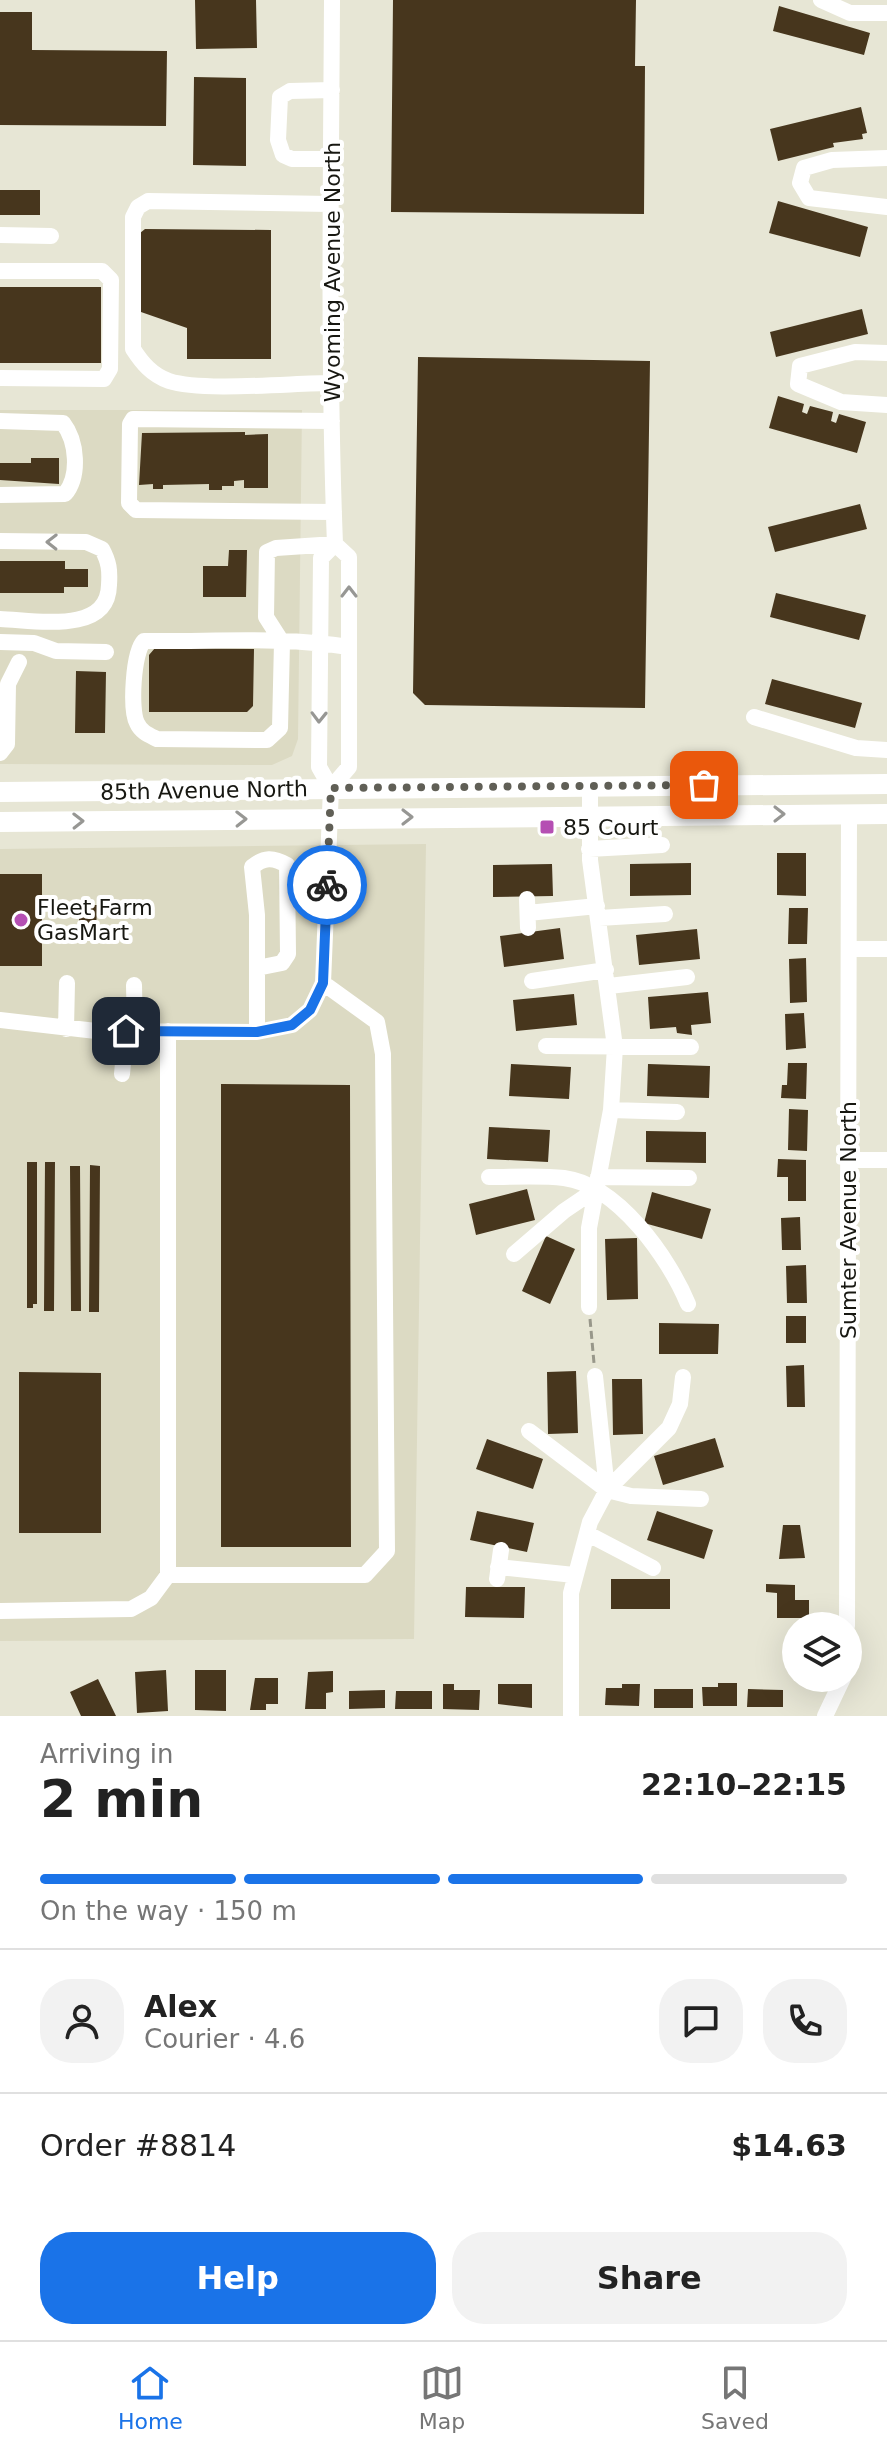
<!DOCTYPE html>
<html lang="en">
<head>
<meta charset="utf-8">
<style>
	body { margin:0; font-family:"DejaVu Sans",sans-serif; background:#f2f2f2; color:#222; height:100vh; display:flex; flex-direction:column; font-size:30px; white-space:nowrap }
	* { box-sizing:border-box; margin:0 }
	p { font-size:26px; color:#767676 }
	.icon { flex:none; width:44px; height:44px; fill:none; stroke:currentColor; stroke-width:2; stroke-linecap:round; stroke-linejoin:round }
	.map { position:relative; height:1716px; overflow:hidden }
	.side { display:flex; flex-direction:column; background:#fff; flex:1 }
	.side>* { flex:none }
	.fabs { position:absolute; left:782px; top:1612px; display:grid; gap:16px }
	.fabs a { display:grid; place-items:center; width:80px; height:80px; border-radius:50%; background:#fff; box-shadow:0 8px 32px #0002; font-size:40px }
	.pin { position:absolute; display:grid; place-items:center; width:68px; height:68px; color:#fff; margin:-34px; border-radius:16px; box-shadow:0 4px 12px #0006 }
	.courier { position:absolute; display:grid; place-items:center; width:80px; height:80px; margin:-40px; border:6px solid #1a73e8; border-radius:50%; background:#fff; color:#222; box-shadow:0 2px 10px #0007 }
	.headline em { font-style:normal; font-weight:800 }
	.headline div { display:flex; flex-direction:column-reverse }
	.headline { display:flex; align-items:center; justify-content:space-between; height:136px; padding:0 40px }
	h1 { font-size:52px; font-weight:800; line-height:60px }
	.bar { display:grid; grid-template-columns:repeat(4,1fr); gap:12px 8px; align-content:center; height:96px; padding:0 40px }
	.bar i { height:10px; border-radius:6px; background:#e0e0e0 }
	.bar .current { background:#1a73e8 }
	.bar p { grid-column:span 4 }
	.line { display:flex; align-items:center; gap:20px; padding:0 40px; border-top:2px solid #e0e0e0 }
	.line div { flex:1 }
	.round { display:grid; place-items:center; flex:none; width:84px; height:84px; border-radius:32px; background:#f2f2f2 }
	.button { display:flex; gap:16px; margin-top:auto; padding:16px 40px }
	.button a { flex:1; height:92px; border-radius:32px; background:#1a73e8; color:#fff; font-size:32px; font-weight:800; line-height:92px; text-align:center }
	.button a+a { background:#f2f2f2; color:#222 }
	.dock { display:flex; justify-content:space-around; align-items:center; height:112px; border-top:2px solid #e0e0e0; background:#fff; font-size:22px; color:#767676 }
	.dock a { display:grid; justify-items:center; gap:4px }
	.dock .current { color:#1a73e8 }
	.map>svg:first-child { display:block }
	.built { fill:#dcdac3 }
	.building { fill:#47361d }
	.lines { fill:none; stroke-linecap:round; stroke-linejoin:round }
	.path { stroke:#98978a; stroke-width:3; stroke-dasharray:8 4; stroke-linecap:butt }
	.minor { stroke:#fff; stroke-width:16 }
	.major { stroke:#fff; stroke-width:20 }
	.oneway { stroke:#979794 }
	.done { stroke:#605f56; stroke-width:8; stroke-dasharray:0 14.4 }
	.route { stroke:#1a73e8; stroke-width:10 }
	.poi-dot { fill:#b54fb3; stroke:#fff; stroke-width:3 }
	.labels { text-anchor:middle; stroke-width:8; stroke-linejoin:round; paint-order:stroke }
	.street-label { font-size:22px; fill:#171711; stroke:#fff }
	.poi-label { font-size:22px; fill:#171711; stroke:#fff; text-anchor:start }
</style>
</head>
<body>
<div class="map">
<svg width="887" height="1716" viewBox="0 0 887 1716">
	<rect width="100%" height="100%" fill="#e7e6d5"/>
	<path class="built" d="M0,410H302L298,739L292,756L272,765L0,764Z
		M426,844L414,1639L0,1641V849Z"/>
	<path class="building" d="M195,0H256L257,48L196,49Z
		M393,0H636L635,66H645L644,214L391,212Z
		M779,6L870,33L864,55L773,31Z
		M0,12H32V50L167,51L166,126L0,125Z
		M194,77L246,78V166L193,165Z
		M861,107L867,133L862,134L863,139L833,143L834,147L778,161L770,129Z
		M0,190H40V215H0Z
		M778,201L868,227L860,257L769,233Z
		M145,229L271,230V359H187V328L141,312L140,233Z
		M0,287H101V363H0Z
		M862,309L868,334L776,357L770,332Z
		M418,357L650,361L645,708L425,705L413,693Z
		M778,396L804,404L802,412L807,414L810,406L833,412L831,421L836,423L839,414L866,422L857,453L769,428Z
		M245,432V435L268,434V488H244V480L234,481V486H222V490H209V484L163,485V489H153V484L139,485L142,433Z
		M31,458H59V484L0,480V463H31Z
		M860,504L867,529L775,552L768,527Z
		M229,550H247L246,597H203V566H228Z
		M0,561H65V569H88V587H64V593H0Z
		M776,593L866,615L859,640L770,617Z
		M155,648L254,649L253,706L247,712H149V655Z
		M76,671L106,672L105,733H75Z
		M772,679L862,703L855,728L765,704Z
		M777,853H806V896L777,895Z
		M691,863V895L630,896V864Z
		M552,864L553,896L493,897V865Z
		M0,874H42V966H0Z
		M79,905H97L96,932L79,931Z
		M789,908H808L807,944H788Z
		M560,928L564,959L504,967L500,936Z
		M697,929L700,959L639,965L636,935Z
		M806,958L807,1002L790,1003L789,959Z
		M708,992L711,1023L691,1025L692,1035L677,1033L676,1027L650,1029L648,997Z
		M574,994L577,1025L516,1031L513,1000Z
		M804,1013L806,1048L786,1050L785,1014Z
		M788,1063H807L806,1099L781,1098L782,1085H787Z
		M511,1064L571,1067L569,1099L509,1096Z
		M648,1064L710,1066L709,1098L647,1096Z
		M221,1084L350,1085L351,1547H221Z
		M789,1109L808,1110L807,1151L788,1150Z
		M489,1127L550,1130L548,1162L487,1159Z
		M646,1131L706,1132V1163L646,1162Z
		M778,1159L806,1160V1201H788V1177H777Z
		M27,1162H37V1304H33V1308H27Z
		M45,1162H55L54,1311H44Z
		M90,1165L100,1166L99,1312H89Z
		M70,1166H80L81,1311H71Z
		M527,1189L535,1220L476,1235L469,1204Z
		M652,1192L711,1209L702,1239L644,1223Z
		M800,1217L801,1250H782L781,1218Z
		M546,1236L575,1249L550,1304L522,1291Z
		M637,1238L638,1299L607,1300L605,1239Z
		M806,1265L807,1303H787L786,1266Z
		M786,1316H806V1343H786Z
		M659,1323L719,1324L718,1354H659Z
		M804,1365L805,1407H787L786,1366Z
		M576,1371L578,1433L548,1434L547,1372Z
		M19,1372L101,1373V1533H19Z
		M612,1379H642L643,1434L613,1435Z
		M715,1438L724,1467L663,1485L654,1456Z
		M487,1439L543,1459L533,1489L476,1469Z
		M477,1511L534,1523L527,1552L470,1540Z
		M657,1511L713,1530L704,1559L647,1540Z
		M783,1525H800L805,1558L779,1559Z
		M611,1579H670V1609H611Z
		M766,1584L795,1585V1600H809V1618H777V1593L766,1592Z
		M466,1587H525L524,1618L465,1617Z
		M166,1670L168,1711L137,1713L135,1672Z
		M195,1670H226V1711L195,1710Z
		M333,1671V1692L326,1693V1709H305L308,1672Z
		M255,1678H278V1704H266V1710H250Z
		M98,1679L116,1716H81L70,1692Z
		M718,1683H737V1706H703L702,1687H718Z
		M443,1684H454V1690H480L479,1710L443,1709Z
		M498,1684H532V1708L498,1704Z
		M622,1684H640L639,1706L605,1705L606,1688H622Z
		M654,1689H693V1708H654Z
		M748,1689L783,1690V1707H747Z
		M385,1690V1708L349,1709V1691Z
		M396,1691H432V1709H395Z"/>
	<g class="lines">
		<path class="path" d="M590,1319L594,1363"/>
		<path class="minor" d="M821,0L850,13H887
			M887,158L832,160L804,168L800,183L809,198L887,207
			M331,159H292L283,155L278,140L280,97L290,91L332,90
			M330,204L148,201L138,207L133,217V349C142,363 152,375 169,381C202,392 293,383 331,383
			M0,235L51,236
			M0,271H102L111,280L110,369L104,379L0,378
			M887,353L855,352L800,366L798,384L841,402L887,405
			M0,421L63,423C77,441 80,476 65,494L0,495
			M332,421L133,419L130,424L129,503L136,510L334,512
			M0,541L86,542L102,549C109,562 110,570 109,585C108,635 35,620 0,619
			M335,544L276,548L267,552L266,617L282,642L280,728L267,740L157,739C149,735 141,732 137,723C130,710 133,652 144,641C211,642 282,636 349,647
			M0,642L34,643L56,651L106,652
			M754,717L856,748L887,750
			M0,753L7,744L8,684L19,662
			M331,788L349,767V557L335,544C328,363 331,181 332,0
			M589,849L662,845
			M527,899L528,928
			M528,913L597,906
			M599,918L665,914
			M849,949H887
			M257,968L282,963L288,954L287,865C273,857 264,857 252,867L257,915V1032
			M532,981L606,970
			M134,985L135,1031
			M609,986L687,977
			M0,1020L96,1031L257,1032L292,1025L310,1010L323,983L331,788L319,767L321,558L335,544
			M66,1029L67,983
			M168,1031V1575H365L387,1551L383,1054L377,1022L323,983
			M546,1046L691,1047
			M122,1074L126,1031
			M611,1110L677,1112
			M849,1160H887
			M489,1177C513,1177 540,1175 564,1178C618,1185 669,1258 688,1304
			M598,1177L689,1178
			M514,1254L564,1211L595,1190
			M589,1307V1228L611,1110L615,1047L590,860V785
			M595,1376L607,1490
			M529,1431L607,1490L631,1496L701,1499
			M588,1534L653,1568
			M498,1567L574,1575
			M497,1579L501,1550
			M0,1611L131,1609L151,1598L168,1575
			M847,1626L849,814
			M571,1716V1593L590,1522L607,1490L669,1428L680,1404L683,1377
			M825,1716L843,1678"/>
		<path class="major" d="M0,792L887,784
			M0,822L887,814"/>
	</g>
	<defs><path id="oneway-chevron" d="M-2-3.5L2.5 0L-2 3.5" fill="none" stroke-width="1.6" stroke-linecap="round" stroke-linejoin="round" transform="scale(2)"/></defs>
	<g class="oneway">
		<use href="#oneway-chevron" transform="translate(52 542) rotate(-179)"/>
		<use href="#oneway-chevron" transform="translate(349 592) rotate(-90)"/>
		<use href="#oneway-chevron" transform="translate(319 717) rotate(91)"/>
		<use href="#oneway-chevron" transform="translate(779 814)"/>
		<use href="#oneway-chevron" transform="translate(407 817)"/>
		<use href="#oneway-chevron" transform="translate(241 819) rotate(-1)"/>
		<use href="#oneway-chevron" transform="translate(78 821) rotate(-1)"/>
	</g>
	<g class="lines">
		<path class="done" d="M327,885L331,788L704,785"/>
		<path class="route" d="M126,1031L257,1032L292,1025L310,1010L323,983L327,885"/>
	</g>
	<g class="poi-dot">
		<rect x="539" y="819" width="16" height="16" rx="4"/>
		<circle cx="21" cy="920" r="8"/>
	</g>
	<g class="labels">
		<g class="street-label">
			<text transform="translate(332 272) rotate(-90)" y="8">Wyoming Avenue North</text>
			<text transform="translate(204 790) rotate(-1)" y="8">85th Avenue North</text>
			<text transform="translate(848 1220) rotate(-90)" y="8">Sumter Avenue North</text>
		</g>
		<g class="poi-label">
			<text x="563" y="835">85 Court</text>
			<text x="37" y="915">Fleet Farm<tspan x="37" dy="25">GasMart</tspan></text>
		</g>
	</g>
</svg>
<div class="fabs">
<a><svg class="icon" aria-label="layers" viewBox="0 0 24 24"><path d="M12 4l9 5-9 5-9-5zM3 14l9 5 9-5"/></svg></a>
</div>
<div class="pin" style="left:704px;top:785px;background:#ea580c"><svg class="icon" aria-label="bag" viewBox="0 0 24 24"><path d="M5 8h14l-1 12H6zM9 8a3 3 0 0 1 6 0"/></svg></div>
<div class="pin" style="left:126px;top:1031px;background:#1f2937"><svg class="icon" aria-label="home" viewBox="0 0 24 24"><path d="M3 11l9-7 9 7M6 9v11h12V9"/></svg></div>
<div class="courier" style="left:327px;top:885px"><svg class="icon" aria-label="bike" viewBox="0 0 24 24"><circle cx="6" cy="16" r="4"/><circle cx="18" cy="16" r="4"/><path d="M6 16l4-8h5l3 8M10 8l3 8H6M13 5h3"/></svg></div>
</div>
<section class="side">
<div class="headline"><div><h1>2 min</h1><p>Arriving in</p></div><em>22:10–22:15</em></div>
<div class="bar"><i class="current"></i><i class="current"></i><i class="current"></i><i></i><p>On the way · 150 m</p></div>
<div class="line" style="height:144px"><a class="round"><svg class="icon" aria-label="person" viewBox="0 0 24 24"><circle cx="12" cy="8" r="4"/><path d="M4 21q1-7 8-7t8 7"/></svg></a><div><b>Alex</b><p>Courier · 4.6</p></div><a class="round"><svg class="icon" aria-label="chat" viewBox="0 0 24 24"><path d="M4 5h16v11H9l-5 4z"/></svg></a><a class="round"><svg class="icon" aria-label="phone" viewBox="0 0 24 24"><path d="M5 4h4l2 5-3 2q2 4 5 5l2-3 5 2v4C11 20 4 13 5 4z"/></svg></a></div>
<div class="line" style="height:104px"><div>Order #8814</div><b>$14.63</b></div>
<div class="button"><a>Help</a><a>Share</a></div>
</section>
<nav class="dock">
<a class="current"><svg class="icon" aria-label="home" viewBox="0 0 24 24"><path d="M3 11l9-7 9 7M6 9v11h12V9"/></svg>Home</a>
<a><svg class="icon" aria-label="map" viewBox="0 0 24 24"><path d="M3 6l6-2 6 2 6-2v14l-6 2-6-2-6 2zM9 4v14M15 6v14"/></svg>Map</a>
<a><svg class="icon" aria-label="saved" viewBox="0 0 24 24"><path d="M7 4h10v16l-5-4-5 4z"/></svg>Saved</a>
</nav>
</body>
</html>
